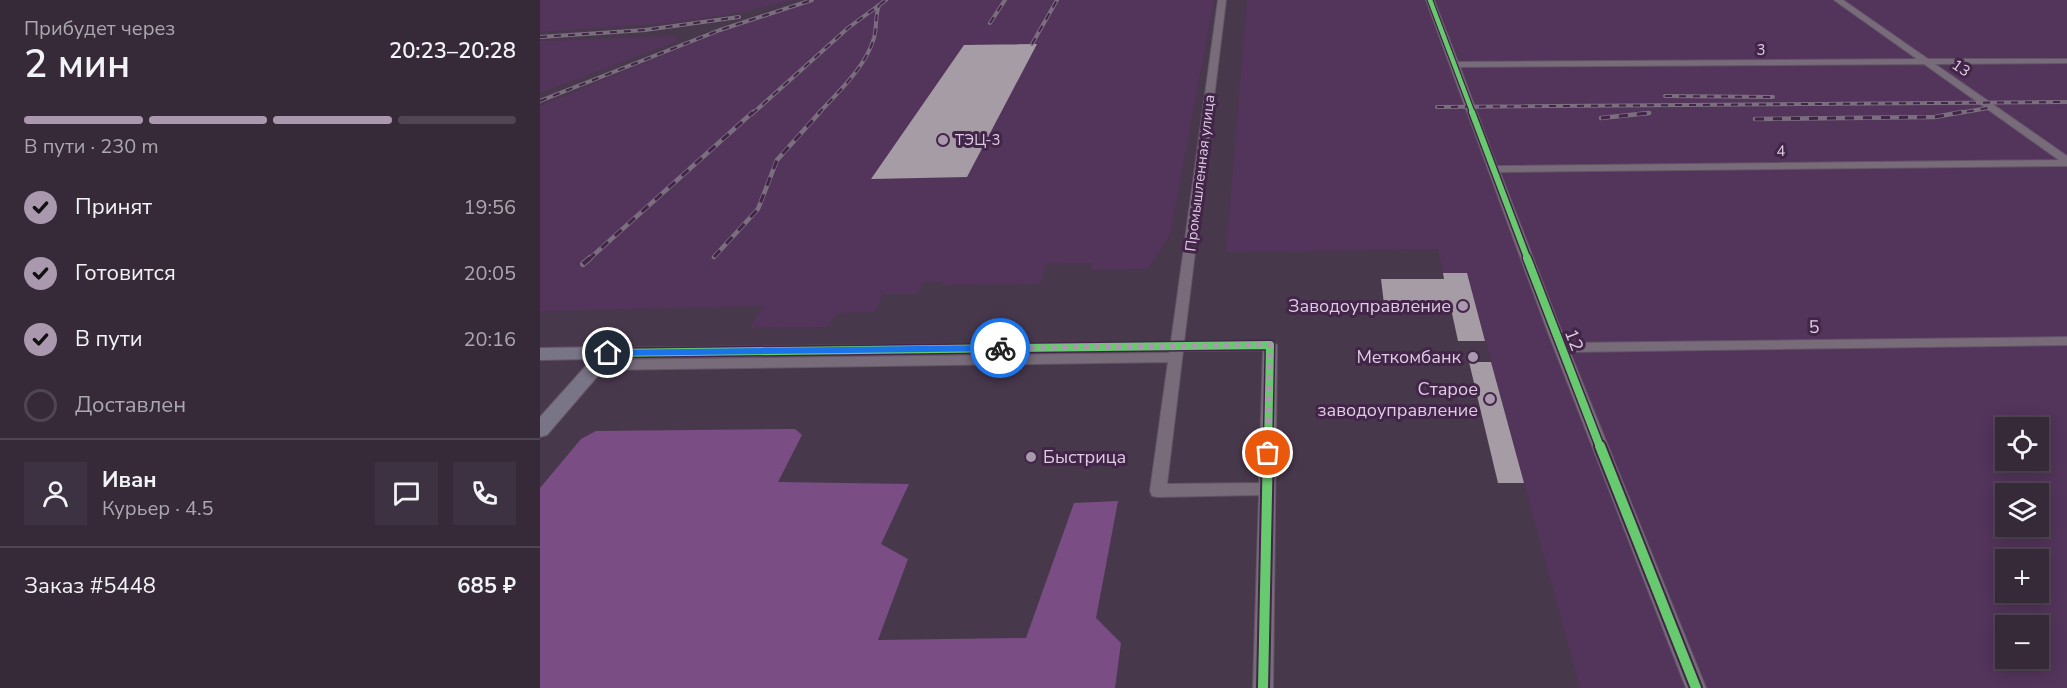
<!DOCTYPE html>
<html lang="ru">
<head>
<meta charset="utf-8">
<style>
	body { margin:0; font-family:"Nunito Sans",sans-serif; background:#3d3241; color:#f1f3f6; height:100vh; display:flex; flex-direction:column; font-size:22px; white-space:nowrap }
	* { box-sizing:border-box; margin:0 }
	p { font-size:20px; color:#aaa7ae }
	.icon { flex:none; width:33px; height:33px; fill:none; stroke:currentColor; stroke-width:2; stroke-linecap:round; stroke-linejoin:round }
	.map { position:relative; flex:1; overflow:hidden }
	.drawer { display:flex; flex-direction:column; background:#362a39; width:540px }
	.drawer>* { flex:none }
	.controls { position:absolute; left:1455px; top:417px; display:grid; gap:12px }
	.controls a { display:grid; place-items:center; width:54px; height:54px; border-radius:0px; background:#362a39; box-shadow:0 3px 15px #0003,0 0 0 2px #504653; font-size:30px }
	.pin { position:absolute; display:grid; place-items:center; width:51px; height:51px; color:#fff; margin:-26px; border:3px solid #fff; border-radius:50%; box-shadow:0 2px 6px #0007 }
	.courier { position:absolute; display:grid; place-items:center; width:60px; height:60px; margin:-30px; border:4px solid #1a73e8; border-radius:50%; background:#fff; color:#222; box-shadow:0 2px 8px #0007 }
	.summary em { font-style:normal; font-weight:600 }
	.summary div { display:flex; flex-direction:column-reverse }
	.summary { display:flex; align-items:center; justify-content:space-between; height:102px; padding:0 24px }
	h1 { font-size:39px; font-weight:600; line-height:45px }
	.bar { display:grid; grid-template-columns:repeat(4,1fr); gap:9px 6px; align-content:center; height:72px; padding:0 24px }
	.bar i { height:8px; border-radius:4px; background:#504653 }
	.bar .on { background:#aa98ae }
	.bar p { grid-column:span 4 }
	.line { display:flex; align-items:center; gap:15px; padding:0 24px; border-top:2px solid #504653 }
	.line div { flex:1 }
	.round { display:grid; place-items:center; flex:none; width:63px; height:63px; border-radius:0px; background:#3d3241 }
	ol { padding:0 24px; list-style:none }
	li { display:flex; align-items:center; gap:18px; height:66px }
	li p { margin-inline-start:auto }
	li .icon { padding:6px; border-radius:50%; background:#aa98ae; color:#111; stroke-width:4 }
	li:last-child { color:#aaa7ae }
	li i { width:33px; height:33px; border:3px solid #504653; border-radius:50% }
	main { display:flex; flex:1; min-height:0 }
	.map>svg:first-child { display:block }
	.built { fill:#53345b; fill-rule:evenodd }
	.green { fill:#744b7f }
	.forest { fill:#7a4e85 }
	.building { fill:#a69ca5 }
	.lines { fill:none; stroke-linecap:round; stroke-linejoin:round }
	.minor-casing { stroke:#635566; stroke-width:2 }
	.major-casing { stroke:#635566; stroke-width:2 }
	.minor { fill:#786c7b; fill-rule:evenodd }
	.major { fill:#797486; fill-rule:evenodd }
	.rail-far2-casing { stroke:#7b6f7f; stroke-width:4 }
	.rail-far1-casing { stroke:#7b6f7f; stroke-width:4.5 }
	.rail-casing { stroke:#7b6f7f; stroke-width:6 }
	.rail-far2 { stroke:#422549; stroke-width:2; stroke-dasharray:7; stroke-linecap:butt }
	.rail-far1 { stroke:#422549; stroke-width:3; stroke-dasharray:9; stroke-linecap:butt }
	.rail { stroke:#422549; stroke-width:4; stroke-dasharray:11; stroke-linecap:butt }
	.cycleway-far3-casing { stroke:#422549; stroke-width:7 }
	.cycleway-far2-casing { stroke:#422549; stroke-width:9 }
	.cycleway-far1-casing { stroke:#422549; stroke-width:11 }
	.cycleway-casing { stroke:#422549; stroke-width:14 }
	.cycleway-far3 { stroke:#67ca6e; stroke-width:4.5 }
	.cycleway-far2 { stroke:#67ca6e; stroke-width:6 }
	.cycleway-far1 { stroke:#67ca6e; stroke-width:8 }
	.cycleway { stroke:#67ca6e; stroke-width:10 }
	.route { fill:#1a73e8 }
	.done { stroke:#aa98ae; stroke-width:6; stroke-dasharray:0 10.8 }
	.poi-dot { fill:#aa98ae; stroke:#422549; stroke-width:2 }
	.labels { text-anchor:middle; stroke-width:6; stroke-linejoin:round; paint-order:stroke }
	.far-street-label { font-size:15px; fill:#decce2; stroke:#422549 }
	.far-poi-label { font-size:15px; fill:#decce2; stroke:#422549; text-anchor:start }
	.poi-label { font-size:18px; fill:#decce2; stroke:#422549; text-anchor:end }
	.street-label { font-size:18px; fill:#decce2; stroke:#422549 }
</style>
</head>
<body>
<main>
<section class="drawer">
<div class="summary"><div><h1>2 мин</h1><p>Прибудет через</p></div><em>20:23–20:28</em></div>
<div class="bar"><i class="on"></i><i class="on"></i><i class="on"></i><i></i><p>В пути · 230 m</p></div>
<ol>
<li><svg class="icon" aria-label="check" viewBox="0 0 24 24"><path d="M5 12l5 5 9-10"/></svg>Принят<p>19:56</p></li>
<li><svg class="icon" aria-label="check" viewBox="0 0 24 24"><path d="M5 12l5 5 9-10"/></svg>Готовится<p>20:05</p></li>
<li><svg class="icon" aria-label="check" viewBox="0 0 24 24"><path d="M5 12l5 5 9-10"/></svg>В пути<p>20:16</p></li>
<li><i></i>Доставлен</li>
</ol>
<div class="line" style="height:108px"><a class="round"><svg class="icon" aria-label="person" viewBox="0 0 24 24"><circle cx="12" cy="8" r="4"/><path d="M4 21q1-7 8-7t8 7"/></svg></a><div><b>Иван</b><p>Курьер · 4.5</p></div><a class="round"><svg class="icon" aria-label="chat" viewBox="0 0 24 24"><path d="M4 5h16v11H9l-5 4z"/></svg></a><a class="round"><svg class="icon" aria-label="phone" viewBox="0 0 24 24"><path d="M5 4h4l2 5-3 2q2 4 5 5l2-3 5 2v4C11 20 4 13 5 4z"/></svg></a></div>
<div class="line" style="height:78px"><div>Заказ #5448</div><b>685 ₽</b></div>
</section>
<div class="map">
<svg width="1527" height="688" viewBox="0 0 1527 688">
	<rect width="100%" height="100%" fill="#48384c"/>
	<path class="built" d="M0,0H254L204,12L129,23L0,32Z
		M278,0H674L630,234L608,269L552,270V263L506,264L500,284L402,285L403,282H384L376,294H343L335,312L297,313L287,327L209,328L224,306L0,311V106L169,36Z
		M707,0H1527V688H1040L927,273H903L898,249L686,252ZM1466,428H1498V460H1466ZM1466,494H1498V526H1466ZM1466,560H1498V592H1466ZM1466,626H1498V658H1466Z
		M134,36L138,41L0,93V41Z"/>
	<path class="green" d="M442,352L441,356L90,361L93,357Z"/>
	<path class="forest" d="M255,429L262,435L238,482L369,484L341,544L368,559L338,640L486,638L534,503L578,501L556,618L581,643L575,688H0V488L41,439L56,431Z"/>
	<path class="building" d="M497,44L427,177L331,179L424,45Z
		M903,273H927L945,341H918L910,304H875L870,311L862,309L860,304H844L841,279H904Z
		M929,362H951L984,483H958Z"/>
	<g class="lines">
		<g class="minor-casing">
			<path id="minor" d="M678,0H686L644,342L730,341L737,345L733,688H713L719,495L618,497L612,496L610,491L628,362L57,370L50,365L57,360L629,353V351L68,358L61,353L68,348L631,342ZM723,350L719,483L627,484L643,351Z
				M886,0H894L918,62L1377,59L1294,0H1303L1388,59H1527V63L1395,64L1527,156V166L960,172L1026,343L1527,337V345L1030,352L1166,688H1146L1007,330ZM1384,64L1519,160L957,166L920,67Z"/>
		</g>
		<g class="major-casing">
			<path id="major" d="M68,347L74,349L77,353L74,357L7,435L0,437V417L52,359L0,360V348Z"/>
		</g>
		<use href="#minor" class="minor"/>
		<use href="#major" class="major"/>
		<g class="rail-far2-casing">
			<path id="rail-far2" d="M450,23L465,0
				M0,37L105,30L199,17
				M492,44L517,0
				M1125,96L1233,97
				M0,101L180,30L272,0
				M897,107L1527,102
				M212,114L308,28L346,0
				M278,114C299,91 325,68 334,38C337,27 335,16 339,5
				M1100,114L1109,113
				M1413,114L1448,108"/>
		</g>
		<g class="rail-far1-casing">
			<path id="rail-far1" d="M1061,118L1109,113
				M1215,119L1395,117L1422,112
				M174,257L218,209L237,160L280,112
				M48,260L213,112"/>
		</g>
		<g class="rail-casing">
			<path id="rail" d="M43,264L50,258"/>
		</g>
		<use href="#rail-far2" class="rail-far2"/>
		<use href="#rail-far1" class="rail-far1"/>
		<use href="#rail" class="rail"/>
		<g class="cycleway-far3-casing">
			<path id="cycleway-far3" d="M890,0L933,114"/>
		</g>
		<g class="cycleway-far2-casing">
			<path id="cycleway-far2" d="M932,112L988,260"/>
		</g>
		<g class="cycleway-far1-casing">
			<path id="cycleway-far1" d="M987,258L1060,447
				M68,353L730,345L728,447"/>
		</g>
		<g class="cycleway-casing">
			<path id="cycleway" d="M1060,446L1156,688
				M723,688L728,446"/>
		</g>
		<use href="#cycleway-far3" class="cycleway-far3"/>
		<use href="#cycleway-far2" class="cycleway-far2"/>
		<use href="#cycleway-far1" class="cycleway-far1"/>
		<use href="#cycleway" class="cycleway"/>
	</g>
	<path class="route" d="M460,345L463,346V351L68,356L63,353L68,350Z"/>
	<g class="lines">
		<path class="done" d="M460,348L730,345L728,453"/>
	</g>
	<g class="poi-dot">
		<circle cx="403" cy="140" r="6"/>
		<circle cx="923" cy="306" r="6"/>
		<circle cx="933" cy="357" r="6"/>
		<circle cx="950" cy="399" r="6"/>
		<circle cx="491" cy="457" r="6"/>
	</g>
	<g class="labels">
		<g class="far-street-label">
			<text x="1221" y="55">3</text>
			<text transform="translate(1421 68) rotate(35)" y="5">13</text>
			<text transform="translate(1241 151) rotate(-1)" y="5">4</text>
			<text transform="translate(660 173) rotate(-83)" y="5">Промышленная улица</text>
		</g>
		<g class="far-poi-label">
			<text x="415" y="145">ТЭЦ-3</text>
		</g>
		<g class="poi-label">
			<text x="911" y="312">Заводоуправление</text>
			<text x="921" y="363">Меткомбанк</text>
			<text x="938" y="395">Старое<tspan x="938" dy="21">заводоуправление</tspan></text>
			<text x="503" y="463" text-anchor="start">Быстрица</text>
		</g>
		<g class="street-label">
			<text transform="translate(1274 327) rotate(-1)" y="6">5</text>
			<text transform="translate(1034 340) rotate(69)" y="6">12</text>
		</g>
	</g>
</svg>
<div class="controls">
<a><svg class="icon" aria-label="locate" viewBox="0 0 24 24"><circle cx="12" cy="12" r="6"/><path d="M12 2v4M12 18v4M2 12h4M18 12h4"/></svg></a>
<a><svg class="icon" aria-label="layers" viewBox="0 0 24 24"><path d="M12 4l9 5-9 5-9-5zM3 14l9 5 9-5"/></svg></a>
<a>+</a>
<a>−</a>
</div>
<div class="pin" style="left:728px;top:453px;background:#ea580c"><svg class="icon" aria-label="bag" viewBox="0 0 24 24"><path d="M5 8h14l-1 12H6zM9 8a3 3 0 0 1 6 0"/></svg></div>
<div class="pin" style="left:68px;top:353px;background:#1f2937"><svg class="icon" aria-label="home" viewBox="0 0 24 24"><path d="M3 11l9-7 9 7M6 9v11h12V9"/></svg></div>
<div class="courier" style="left:460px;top:348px"><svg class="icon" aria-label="bike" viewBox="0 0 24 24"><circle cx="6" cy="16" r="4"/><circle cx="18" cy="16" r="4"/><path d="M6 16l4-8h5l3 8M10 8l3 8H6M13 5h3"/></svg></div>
</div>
</main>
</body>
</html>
